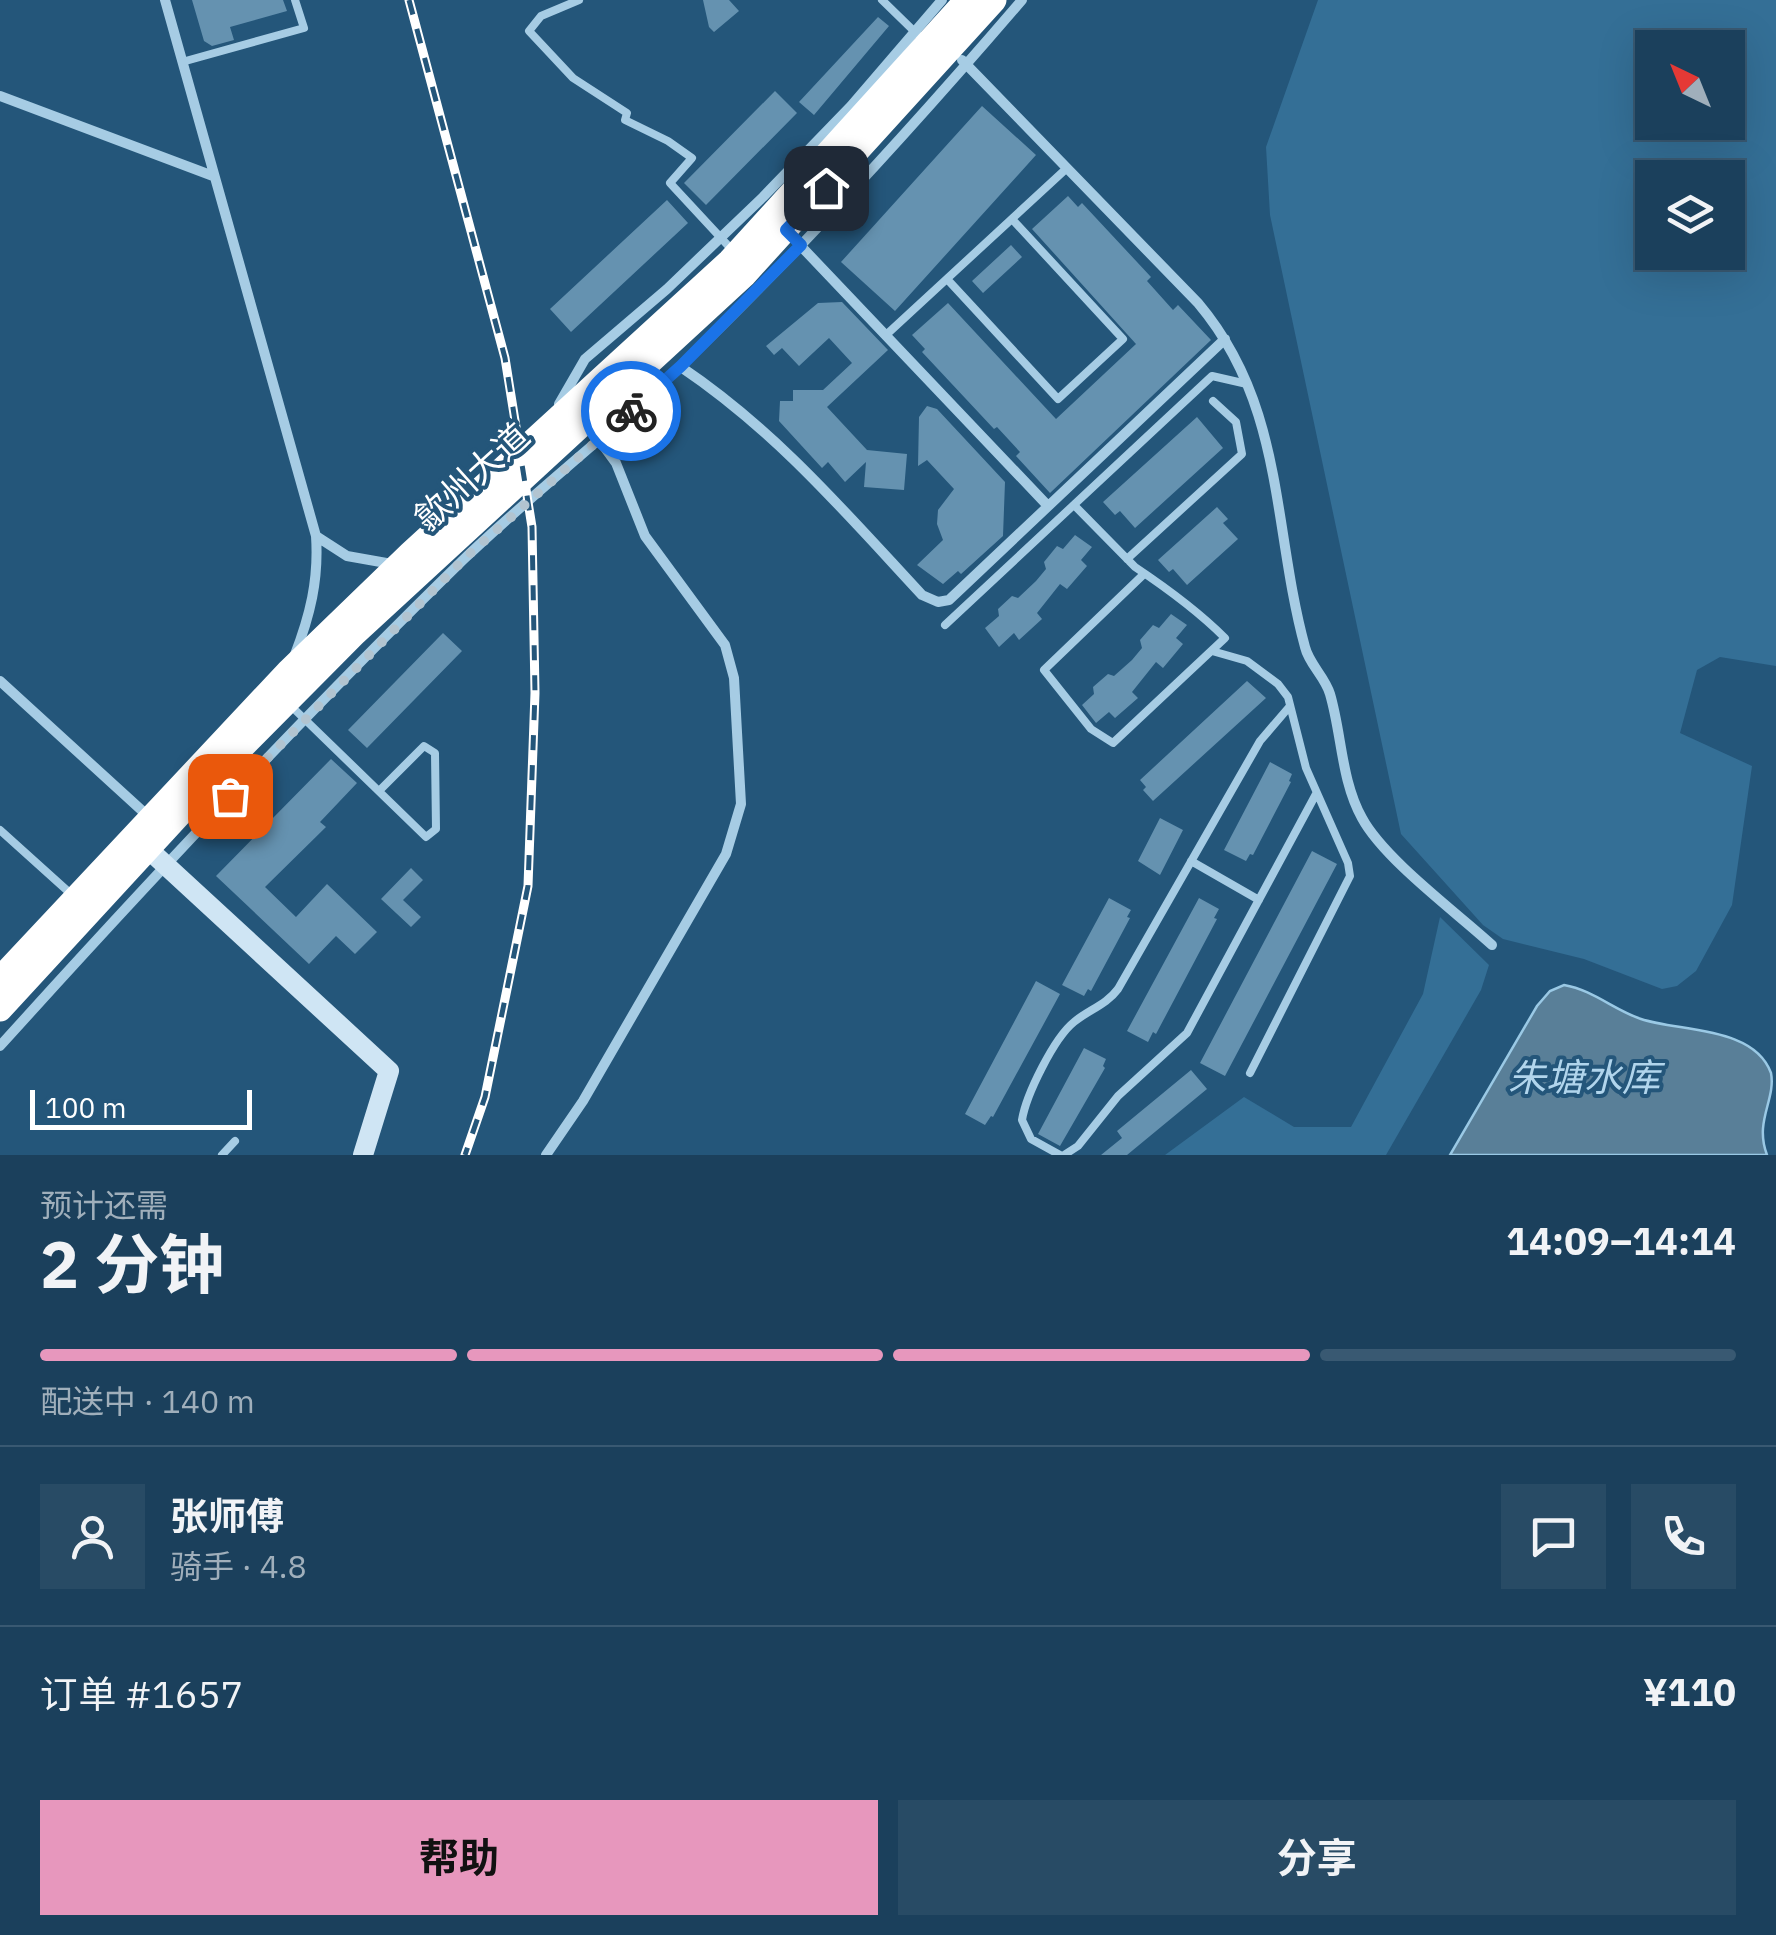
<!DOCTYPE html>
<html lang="zh">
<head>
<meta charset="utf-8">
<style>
	body { margin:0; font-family:"IBM Plex Sans","Noto Sans SC",sans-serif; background:#284b65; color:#f1f3f6; height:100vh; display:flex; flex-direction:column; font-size:38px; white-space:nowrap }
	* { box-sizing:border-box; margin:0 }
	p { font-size:32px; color:#a0afbb }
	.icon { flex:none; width:55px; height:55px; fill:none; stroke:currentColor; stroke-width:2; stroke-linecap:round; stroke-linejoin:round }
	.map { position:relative; height:1155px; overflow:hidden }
	.details { display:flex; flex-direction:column; background:#1b405c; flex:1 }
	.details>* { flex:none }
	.needle { width:65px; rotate:317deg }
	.fabs { position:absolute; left:1635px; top:30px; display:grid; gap:20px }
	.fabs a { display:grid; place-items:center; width:110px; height:110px; border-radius:0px; background:#1b405c; box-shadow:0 10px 40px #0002,0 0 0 2px #395972; font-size:50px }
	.scale { position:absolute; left:30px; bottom:25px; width:222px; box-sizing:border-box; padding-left:10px; border:5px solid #fff; border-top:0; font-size:28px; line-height:35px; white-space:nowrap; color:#fff; -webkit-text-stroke:8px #24567a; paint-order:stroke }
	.pin { position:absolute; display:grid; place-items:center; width:85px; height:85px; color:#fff; margin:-42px; border-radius:20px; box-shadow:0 5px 15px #0006 }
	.courier { position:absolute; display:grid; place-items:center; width:100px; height:100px; margin:-50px; border:8px solid #1a73e8; border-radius:50%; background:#fff; color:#222; box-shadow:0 2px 12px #0007 }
	.head em { font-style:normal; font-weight:700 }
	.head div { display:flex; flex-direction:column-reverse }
	.head { display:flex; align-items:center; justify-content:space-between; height:170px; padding:0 40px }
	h1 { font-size:65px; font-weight:700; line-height:75px }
	.bar { display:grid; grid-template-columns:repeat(4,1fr); gap:15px 10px; align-content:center; height:120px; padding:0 40px }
	.bar i { height:12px; border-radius:8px; background:#395972 }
	.bar .on { background:#e797bd }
	.bar p { grid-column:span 4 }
	.line { display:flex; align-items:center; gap:25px; padding:0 40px; border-top:2px solid #395972 }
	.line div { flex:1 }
	.round { display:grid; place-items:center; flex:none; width:105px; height:105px; border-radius:0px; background:#284b65 }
	.cta { display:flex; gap:20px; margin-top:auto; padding:20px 40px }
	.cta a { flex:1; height:115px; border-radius:0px; background:#e797bd; color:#111; font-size:40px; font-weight:700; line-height:115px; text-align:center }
	.cta a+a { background:#284b65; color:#f1f3f6 }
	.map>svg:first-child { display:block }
	.green { fill:#346f96; fill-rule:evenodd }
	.water { fill:#597f98; stroke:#9ac9e5; stroke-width:2.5 }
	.building { fill:#6592b0 }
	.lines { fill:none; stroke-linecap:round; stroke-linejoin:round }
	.lane { stroke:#a6cce4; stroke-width:8 }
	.street { stroke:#a6cce4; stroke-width:10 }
	.secondary { stroke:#cfe5f4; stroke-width:20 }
	.highway { stroke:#fff; stroke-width:25 }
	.rail-casing { stroke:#fff; stroke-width:9 }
	.rail { stroke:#24567a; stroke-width:5; stroke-dasharray:15; stroke-linecap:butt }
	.done { stroke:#b2c4d0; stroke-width:10; stroke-dasharray:0 18 }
	.route { stroke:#1a73e8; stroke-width:12 }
	.labels { text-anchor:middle; stroke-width:8; stroke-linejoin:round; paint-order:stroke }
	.street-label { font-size:35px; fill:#fff; stroke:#24567a }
	.water-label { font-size:38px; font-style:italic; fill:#b1d5ec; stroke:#24567a }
</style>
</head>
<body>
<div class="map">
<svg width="1776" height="1155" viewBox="0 0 1776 1155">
	<rect width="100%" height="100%" fill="#24567a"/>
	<path class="green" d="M1318,0H1776V666L1720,657L1697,670L1680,733L1752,766L1732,905L1696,971L1677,986L1662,989L1584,959L1503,939L1483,925L1401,834L1270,215L1266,147ZM1652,48H1728V122H1652ZM1652,178H1728V252H1652Z
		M1440,917L1489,965L1481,990L1386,1155H1165L1244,1097L1294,1127H1351L1423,994Z"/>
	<path class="water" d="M1564,985C1593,990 1614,1010 1641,1019C1680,1032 1754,1026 1771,1073C1776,1100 1754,1121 1767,1155H1450L1537,1006L1550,991Z"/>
	<path class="building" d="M192,0H283L287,11L230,27L234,40L212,46L204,41Z
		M703,0H729L739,11L714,32L709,27Z
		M878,17L889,26L814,115L799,102Z
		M775,91L797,113L706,205L684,183Z
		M982,106L1036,155L895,311L841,262Z
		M1068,196L1078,207L1082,203L1151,277L1147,281L1173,310L1178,305L1211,340L1050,493L1016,456L1020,452L997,427L994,429L922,352L925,349L912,335L948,303L1056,419L1136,344L1032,229Z
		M667,200L688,223L571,332L550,309Z
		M1011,245L1022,257L983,293L972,281Z
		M842,302L888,350L827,407L867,450L907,454L904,490L864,487L866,462L845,482L828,462L822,468L779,421L780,401H793V390H823L852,363L829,338L799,366L782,348L774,355L766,346L818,303Z
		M927,406L937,409L1005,482L1003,536L961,574L958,571L943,584L917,565L943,540L937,524L938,510L954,489L927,460L918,466L919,417Z
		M1197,417L1223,448L1135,528L1120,511L1115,515L1103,502Z
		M1217,507L1228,519L1223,523L1238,539L1187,585L1173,569L1169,572L1158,560Z
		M1075,535L1092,547L1081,560L1087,566L1067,589L1060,584L1037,613L1042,619L1019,640L1014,633L999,647L985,628L999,616L998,609L1012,596L1018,598L1036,581L1046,569L1044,562L1057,546L1063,549Z
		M1171,614L1187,625L1176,638L1183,644L1163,668L1156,662L1132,692L1138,698L1115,718L1109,712L1096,723L1082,705L1094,694L1093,687L1108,674L1114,676L1132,660L1142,648L1140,640L1153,625L1159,628Z
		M443,633L462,651L367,748L348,730Z
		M1247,681L1266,698L1153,801L1143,790L1146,787L1140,780Z
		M331,759L357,783L320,822L326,827L265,887L296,917L327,884L377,932L355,954L336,936L309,964L216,876Z
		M1270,762L1292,774L1289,781L1291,782L1253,855L1250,854L1246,861L1224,850Z
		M1160,818L1183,830L1160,875L1138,861Z
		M1312,851L1337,864L1225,1076L1200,1063Z
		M411,868L423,880L403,900L421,917L411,927L381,899Z
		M1109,898L1131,910L1127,917L1130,918L1091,991L1088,989L1084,996L1062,985Z
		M1199,898L1219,909L1214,918L1217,919L1156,1034L1153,1032L1148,1042L1127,1031Z
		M1036,981L1060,994L993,1117L991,1116L985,1125L965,1114Z
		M1084,1048L1106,1059L1103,1066L1105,1068L1060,1146L1038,1134Z
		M1191,1070L1207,1089L1127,1155H1101L1122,1138L1117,1131Z"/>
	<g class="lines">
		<path class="lane" d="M579,0L541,16L529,31L573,78L627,113L625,120L668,141L692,158L670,183L734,252
			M882,0L918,35
			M182,62L304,28L295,0
			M947,279L1058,399L1123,339L1012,219
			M886,335L1067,168
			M1074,505L1135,567C1168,589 1197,610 1225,638L1113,743L1091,729L1044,670L1144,574
			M1127,559L1242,454L1236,422L1213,401
			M945,625L1212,376L1247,384
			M1212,651L1247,661L1278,684L1288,697L1306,768L1348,863L1350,876L1250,1073
			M290,705L426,837L436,829L435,753L424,746L379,791
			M0,830L71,894
			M1191,861L1259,900
			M222,1155L235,1141
			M1060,1155L1031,1139L1022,1120C1026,1095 1054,1038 1074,1022C1090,1009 1106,1005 1118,989L1260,741L1290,706
			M1064,1155L1078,1146L1118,1096L1187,1033L1316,794"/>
		<path class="street" d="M165,0L316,536C319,580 310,616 294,657
			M962,60L1198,303C1285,406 1272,526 1305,647C1309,664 1325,677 1330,694C1342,735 1341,780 1362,818C1384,859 1456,912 1492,945
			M0,96L213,176
			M797,242L1048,506
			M681,367C776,431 845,512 922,595L938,602L949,600L1225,339
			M559,404L585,359L667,289L763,197L851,106L942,0
			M316,536L347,556L392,564
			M0,681L149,817
			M0,1046C150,880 303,716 463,560C534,492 612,432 683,364C802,249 914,126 1022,0
			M546,1155L583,1101L726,854L741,804L734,678L725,645L645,536L616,463L586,422"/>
		<path class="secondary" d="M147,848L389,1071L363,1155"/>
		<path class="highway" d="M0,979L288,672L410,554L730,261L967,0
			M0,1009L233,756L355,633L744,275L994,0"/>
		<g class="rail-casing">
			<path id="rail" d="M409,0L505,358L532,527L535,693L528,886L485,1097L465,1155"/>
		</g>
		<use href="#rail" class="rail"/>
	</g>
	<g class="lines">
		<path class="done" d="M230,796L466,557L631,411"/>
		<path class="route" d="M631,411L681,366L801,245L786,230L826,188"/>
	</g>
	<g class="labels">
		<g class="street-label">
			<text transform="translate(472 477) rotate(-42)" y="12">歙州大道</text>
		</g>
		<g class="water-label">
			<text x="1584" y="1091">朱塘水库</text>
		</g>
	</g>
</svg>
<div class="fabs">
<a><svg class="needle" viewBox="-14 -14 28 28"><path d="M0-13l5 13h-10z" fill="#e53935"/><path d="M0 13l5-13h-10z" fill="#a0afbb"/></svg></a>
<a><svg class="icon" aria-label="layers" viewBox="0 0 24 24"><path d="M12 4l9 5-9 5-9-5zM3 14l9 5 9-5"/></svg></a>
</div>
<div class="scale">100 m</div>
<div class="pin" style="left:230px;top:796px;background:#ea580c"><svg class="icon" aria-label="bag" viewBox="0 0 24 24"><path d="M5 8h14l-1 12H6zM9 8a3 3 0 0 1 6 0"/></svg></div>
<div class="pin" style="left:826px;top:188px;background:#1f2937"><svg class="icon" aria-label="home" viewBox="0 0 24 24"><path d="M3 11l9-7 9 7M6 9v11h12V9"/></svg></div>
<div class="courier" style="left:631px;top:411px"><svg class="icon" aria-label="bike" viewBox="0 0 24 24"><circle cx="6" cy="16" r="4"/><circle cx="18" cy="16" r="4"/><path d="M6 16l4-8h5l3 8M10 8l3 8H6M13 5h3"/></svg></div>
</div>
<section class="details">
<div class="head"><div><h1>2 分钟</h1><p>预计还需</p></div><em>14:09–14:14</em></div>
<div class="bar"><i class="on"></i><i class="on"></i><i class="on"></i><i></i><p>配送中 · 140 m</p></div>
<div class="line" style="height:180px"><a class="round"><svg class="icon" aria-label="person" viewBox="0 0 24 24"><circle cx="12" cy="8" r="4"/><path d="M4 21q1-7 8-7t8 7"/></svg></a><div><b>张师傅</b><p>骑手 · 4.8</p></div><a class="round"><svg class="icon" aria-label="chat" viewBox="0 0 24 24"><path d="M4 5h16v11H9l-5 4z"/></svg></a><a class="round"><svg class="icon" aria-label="phone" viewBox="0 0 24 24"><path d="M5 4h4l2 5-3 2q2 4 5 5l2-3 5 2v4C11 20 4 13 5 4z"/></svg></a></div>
<div class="line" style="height:130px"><div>订单 #1657</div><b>¥110</b></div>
<div class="cta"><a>帮助</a><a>分享</a></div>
</section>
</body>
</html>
